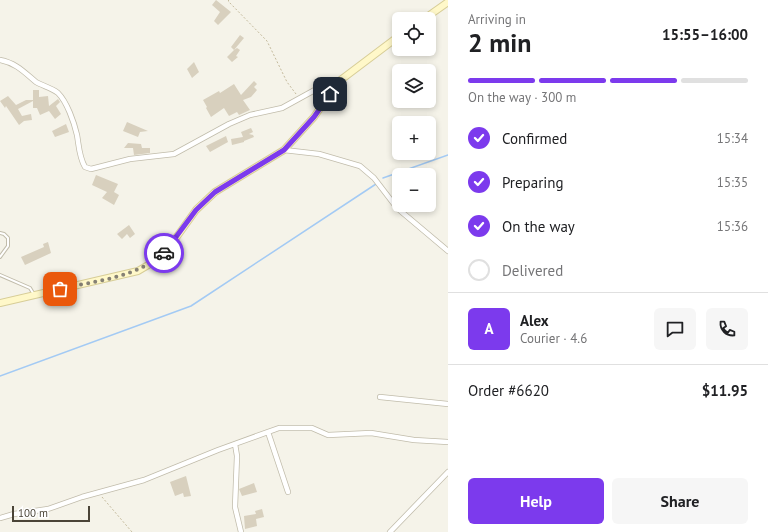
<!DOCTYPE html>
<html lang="en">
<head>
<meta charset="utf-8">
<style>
	body { margin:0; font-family:"PT Sans",sans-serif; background:#f6f6f6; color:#202124; height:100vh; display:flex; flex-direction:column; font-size:15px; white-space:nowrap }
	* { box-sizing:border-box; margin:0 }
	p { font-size:13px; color:#757577 }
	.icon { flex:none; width:22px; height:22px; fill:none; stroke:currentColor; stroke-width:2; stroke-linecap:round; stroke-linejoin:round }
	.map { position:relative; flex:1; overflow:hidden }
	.side { display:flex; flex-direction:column; background:#fff; width:320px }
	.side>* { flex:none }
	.fabs { position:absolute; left:392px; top:12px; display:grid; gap:8px }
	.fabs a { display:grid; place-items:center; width:44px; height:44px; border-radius:6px; background:#fff; box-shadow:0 2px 6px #0003; font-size:20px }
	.scale { position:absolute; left:12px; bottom:10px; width:78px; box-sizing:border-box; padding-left:4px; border:2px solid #4a4437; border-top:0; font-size:11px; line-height:14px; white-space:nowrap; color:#4a4437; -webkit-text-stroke:3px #fff; paint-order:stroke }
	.pin { position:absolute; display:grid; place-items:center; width:34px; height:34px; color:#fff; margin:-17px; border-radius:8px; box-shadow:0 2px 6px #0006 }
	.courier { position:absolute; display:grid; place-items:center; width:40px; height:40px; margin:-20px; border:3px solid #7c3aed; border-radius:50%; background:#fff; color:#222; box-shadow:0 1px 5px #0007 }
	.overview em { font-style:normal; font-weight:700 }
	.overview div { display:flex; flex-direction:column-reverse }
	.overview { display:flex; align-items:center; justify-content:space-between; height:68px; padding:0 20px }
	h1 { font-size:26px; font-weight:700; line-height:30px }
	.bar { display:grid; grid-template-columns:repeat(4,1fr); gap:6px 4px; align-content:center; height:48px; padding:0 20px }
	.bar i { height:5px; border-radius:3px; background:#e0e0e0 }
	.bar .current { background:#7c3aed }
	.bar p { grid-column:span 4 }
	.line { display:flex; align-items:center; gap:10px; padding:0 20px; border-top:1px solid #e0e0e0 }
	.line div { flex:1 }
	.round { display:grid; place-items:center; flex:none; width:42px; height:42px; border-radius:6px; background:#f6f6f6 }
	ol { padding:0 20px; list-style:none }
	li { display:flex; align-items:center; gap:12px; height:44px }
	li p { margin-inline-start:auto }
	li .icon { padding:4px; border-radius:50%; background:#7c3aed; color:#fff; stroke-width:4 }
	li:last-child { color:#757577 }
	li i { width:22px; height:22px; border:2px solid #e0e0e0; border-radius:50% }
	.cta { display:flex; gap:8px; margin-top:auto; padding:8px 20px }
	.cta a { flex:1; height:46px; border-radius:6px; background:#7c3aed; color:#fff; font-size:16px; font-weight:700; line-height:46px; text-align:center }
	.cta a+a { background:#f6f6f6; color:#202124 }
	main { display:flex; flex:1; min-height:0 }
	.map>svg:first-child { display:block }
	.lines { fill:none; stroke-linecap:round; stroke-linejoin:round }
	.stream { stroke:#a3caf4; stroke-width:1.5 }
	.building { fill:#d8d0be }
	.lane-casing { stroke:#c1bcab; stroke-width:4 }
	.street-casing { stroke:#c1bcab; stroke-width:6 }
	.secondary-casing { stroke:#d7cd97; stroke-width:8 }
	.path { stroke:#c4ba9c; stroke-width:1; stroke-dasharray:2 2; stroke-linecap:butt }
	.lane { stroke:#fff; stroke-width:2 }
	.street { stroke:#fff; stroke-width:4.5 }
	.secondary { stroke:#fff8c9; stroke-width:6 }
	.done { stroke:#868175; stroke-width:4; stroke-dasharray:0 7.2 }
	.route { stroke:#7c3aed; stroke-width:5 }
</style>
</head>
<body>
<main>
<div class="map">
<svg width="448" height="532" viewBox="0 0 448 532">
	<rect width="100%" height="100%" fill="#f5f3e9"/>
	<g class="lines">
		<path class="stream" d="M383,178L448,155
			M0,376L191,306L376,184"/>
	</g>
	<path class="building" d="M216,0L231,12L218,25L214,21L220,12L212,5Z
		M240,35L244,38L234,50L237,48L240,50L236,56L238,57L232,62L227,57L234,50L231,47Z
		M194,62L199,72L192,78L187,69Z
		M254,81L257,84L254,87L257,90L251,97L243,100L250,110L239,115L237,112L229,116L224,108L211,117L206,108L207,107L203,100L219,91L220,93L234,84L241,95Z
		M33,90H39V97L48,96L49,106L58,99L60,102L56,106L61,114L55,119L49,111L40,115L37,108H33V101L18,109L22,116L31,114L32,120L24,121L19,125L6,106L5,108L0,101L8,96L16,105L26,100H33Z
		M127,122L148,131L140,132L138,137L123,131Z
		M66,124L69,132L55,137L52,131Z
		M251,128L253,132L249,134L253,135L254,137L244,141V142L232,145L231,139L243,137L241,132Z
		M226,136L228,142L210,152L206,146Z
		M128,143L141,144L142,148H150V153L134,155L133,148H124Z
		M96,175L118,184L114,192L119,195L114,205L102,198L107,192L92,185Z
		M129,225L135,234L130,238L127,234L122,239L117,234Z
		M48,242L51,253L25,265L21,257L44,247L43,244Z
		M186,476L191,496L184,497L183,493L175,496L170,482Z
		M254,483L257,492L242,496L239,489Z
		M262,509L264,517L256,519L257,526L245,529L244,516L256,514L255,511Z"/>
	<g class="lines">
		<g class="lane-casing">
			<path id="lane" d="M0,233L4,234L8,238V246L0,257
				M0,275L30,288L33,293"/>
		</g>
		<g class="street-casing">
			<path id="street" d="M0,60C16,63 24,72 36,82C43,86 52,88 58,93C67,102 74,122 77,135C79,146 79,157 85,167L91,169L130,159L174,154L229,124L250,115L282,108L322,86L338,82
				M284,150L319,154L360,166L374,178L397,208L448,251
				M380,397L448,404
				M268,432L288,492
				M235,444L237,456L235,507L241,532
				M0,518L14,514L48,509L82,497L144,480L218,450L279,428H312L328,435L371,433L414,440L448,442
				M390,532L448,472"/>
		</g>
		<g class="secondary-casing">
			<path id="secondary" d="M424,19L448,2
				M0,303L138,271L155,261L168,249L196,210L215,192L284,150L314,117L338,82L399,36"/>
		</g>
		<path class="path" d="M229,0L228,1L267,41L287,82L296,94
			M102,497L132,532"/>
		<use href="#lane" class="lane"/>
		<use href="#street" class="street"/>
		<use href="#secondary" class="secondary"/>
	</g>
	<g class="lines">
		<path class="done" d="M60,289C94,281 136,278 164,253"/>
		<path class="route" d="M164,253L196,210L215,192L284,150L314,117L330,94"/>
	</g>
</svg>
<div class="fabs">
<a><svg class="icon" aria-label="locate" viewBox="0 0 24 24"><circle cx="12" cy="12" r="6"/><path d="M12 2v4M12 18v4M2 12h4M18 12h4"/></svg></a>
<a><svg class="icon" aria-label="layers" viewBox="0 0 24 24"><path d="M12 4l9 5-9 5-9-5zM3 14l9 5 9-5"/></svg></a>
<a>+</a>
<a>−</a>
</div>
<div class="scale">100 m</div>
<div class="pin" style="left:60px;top:289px;background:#ea580c"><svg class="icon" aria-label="bag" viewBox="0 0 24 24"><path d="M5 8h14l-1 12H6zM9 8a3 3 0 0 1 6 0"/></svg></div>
<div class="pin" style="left:330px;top:94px;background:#1f2937"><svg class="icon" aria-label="home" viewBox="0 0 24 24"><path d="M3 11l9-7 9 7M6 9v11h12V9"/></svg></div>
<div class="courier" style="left:164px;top:253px"><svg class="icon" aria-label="car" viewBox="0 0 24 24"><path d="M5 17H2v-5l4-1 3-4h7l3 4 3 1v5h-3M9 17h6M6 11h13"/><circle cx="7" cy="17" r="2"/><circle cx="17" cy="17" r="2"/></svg></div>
</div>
<section class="side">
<div class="overview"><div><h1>2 min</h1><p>Arriving in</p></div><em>15:55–16:00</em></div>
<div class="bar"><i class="current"></i><i class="current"></i><i class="current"></i><i></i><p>On the way · 300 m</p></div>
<ol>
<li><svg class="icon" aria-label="check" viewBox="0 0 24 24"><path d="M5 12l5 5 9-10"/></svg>Confirmed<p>15:34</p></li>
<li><svg class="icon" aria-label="check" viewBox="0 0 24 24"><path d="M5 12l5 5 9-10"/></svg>Preparing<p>15:35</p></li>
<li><svg class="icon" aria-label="check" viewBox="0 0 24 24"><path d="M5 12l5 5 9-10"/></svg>On the way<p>15:36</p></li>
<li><i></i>Delivered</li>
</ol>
<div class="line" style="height:72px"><b class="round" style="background:#7c3aed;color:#fff">A</b><div><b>Alex</b><p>Courier · 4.6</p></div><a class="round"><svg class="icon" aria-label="chat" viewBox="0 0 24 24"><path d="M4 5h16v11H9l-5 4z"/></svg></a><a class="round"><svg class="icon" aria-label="phone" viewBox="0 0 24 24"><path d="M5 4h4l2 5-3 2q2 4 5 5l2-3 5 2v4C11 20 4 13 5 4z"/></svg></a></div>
<div class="line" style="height:52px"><div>Order #6620</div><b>$11.95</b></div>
<div class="cta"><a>Help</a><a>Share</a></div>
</section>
</main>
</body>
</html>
